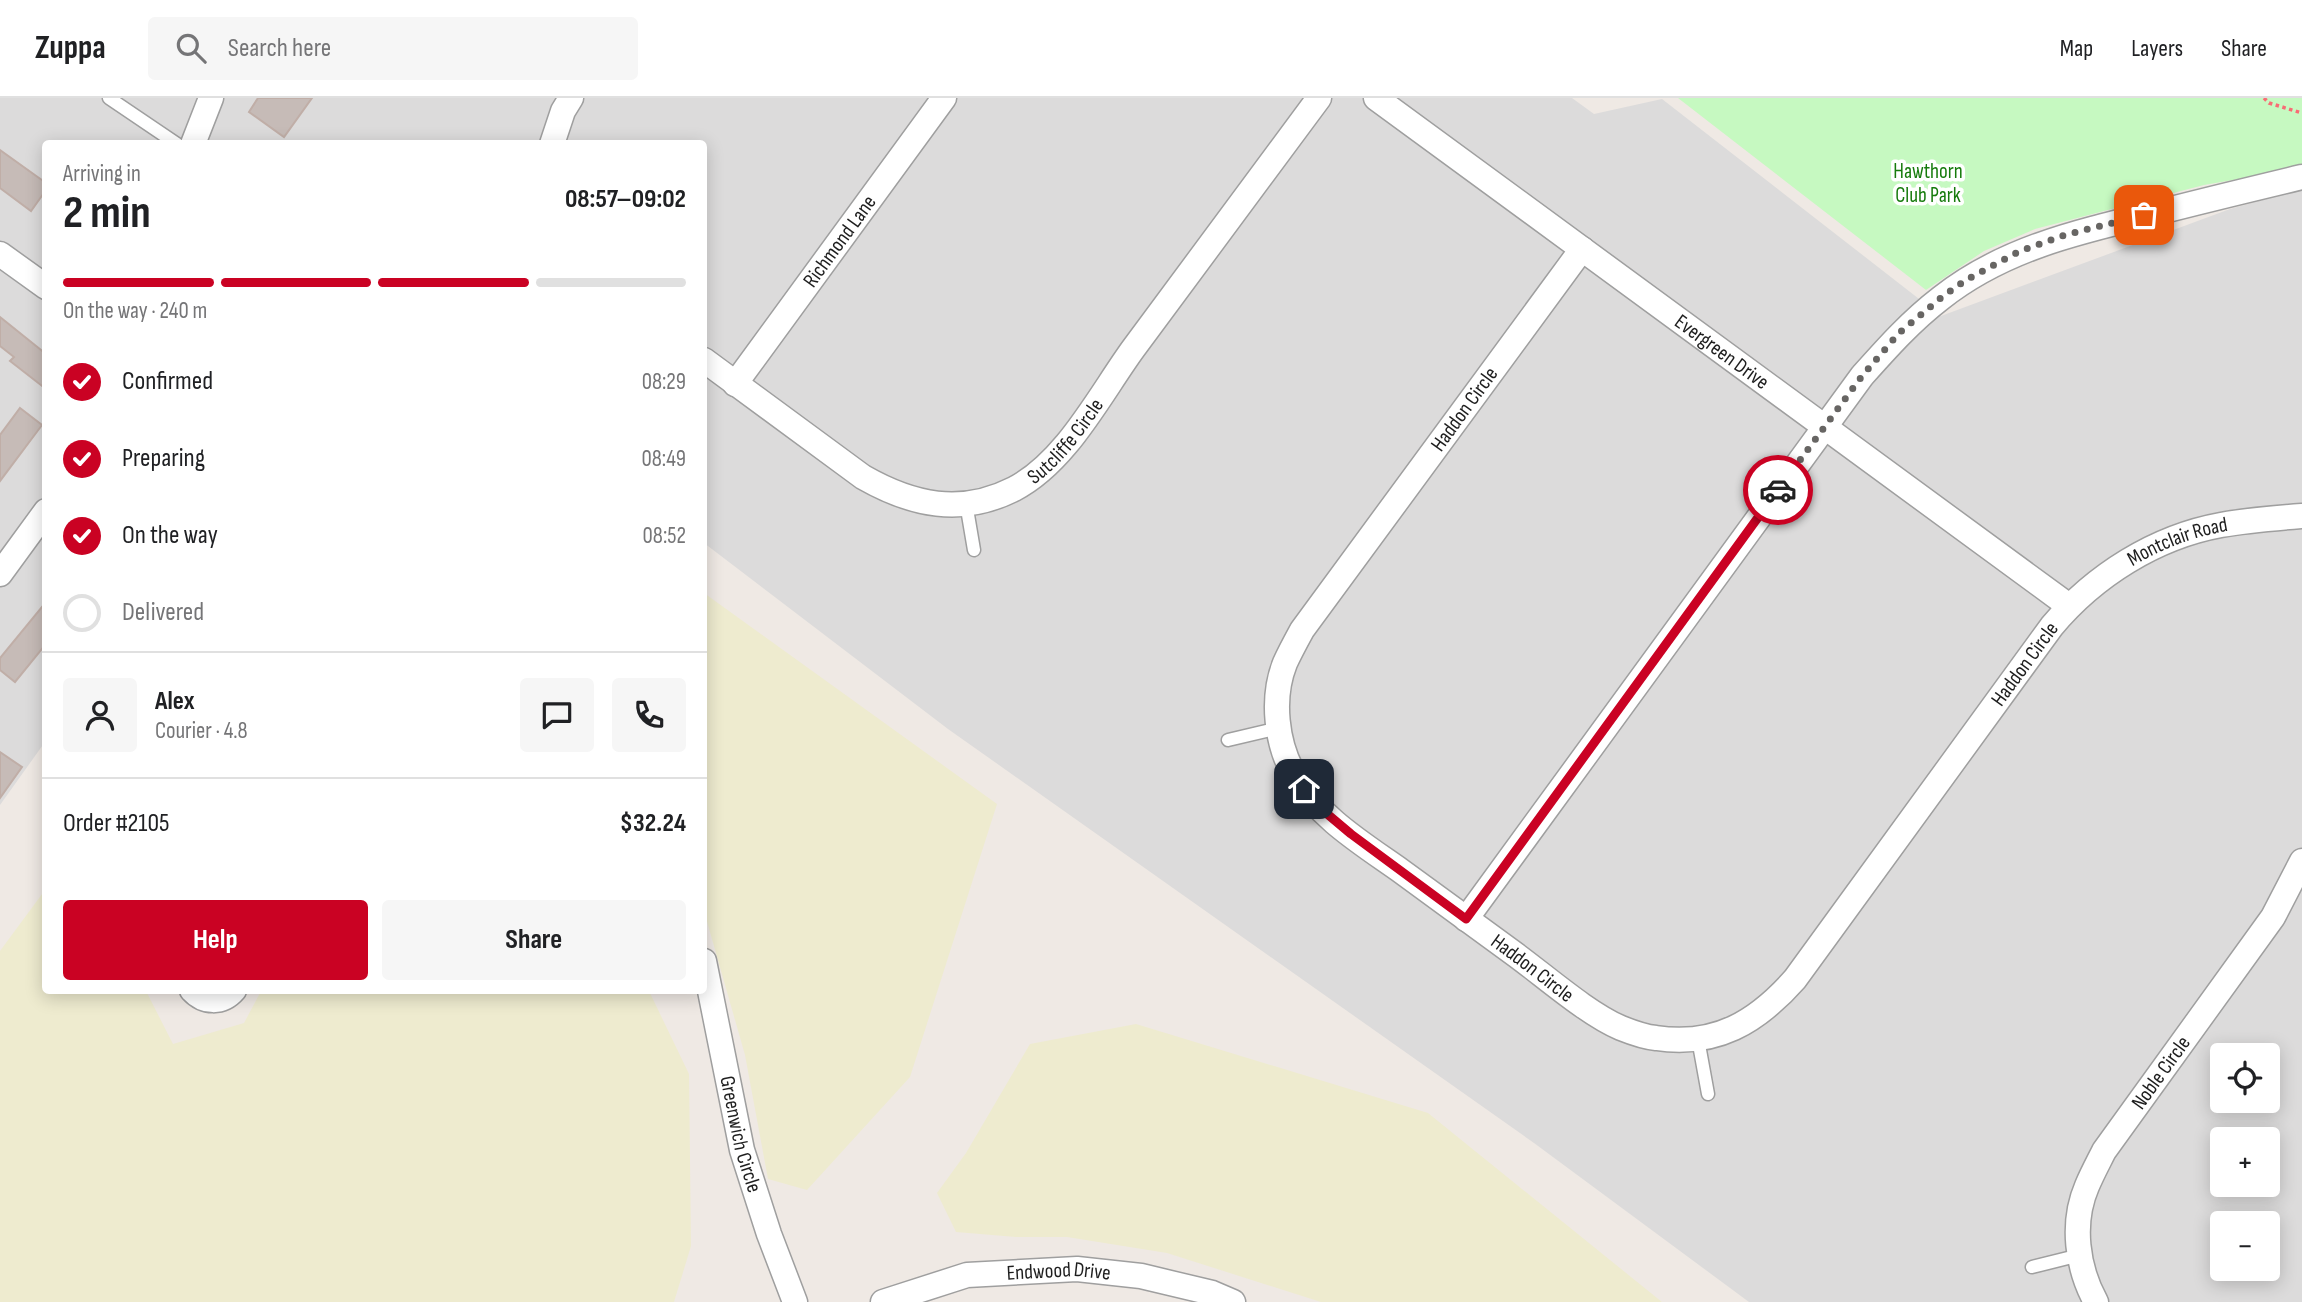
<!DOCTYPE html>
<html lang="en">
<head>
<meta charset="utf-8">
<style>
	body { margin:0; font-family:"Sofia Sans Condensed",sans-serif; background:#f6f6f6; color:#202124; height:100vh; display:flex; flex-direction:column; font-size:26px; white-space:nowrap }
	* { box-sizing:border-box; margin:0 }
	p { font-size:23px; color:#757577 }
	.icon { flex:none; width:38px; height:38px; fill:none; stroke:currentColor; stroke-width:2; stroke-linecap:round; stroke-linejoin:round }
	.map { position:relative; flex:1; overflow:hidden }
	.sheet { position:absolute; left:42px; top:42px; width:665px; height:854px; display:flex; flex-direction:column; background:#fff; border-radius:7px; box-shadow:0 4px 18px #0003 }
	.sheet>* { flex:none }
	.fabs { position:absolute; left:2210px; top:945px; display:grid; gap:14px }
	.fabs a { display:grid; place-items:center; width:70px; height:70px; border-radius:7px; background:#fff; box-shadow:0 4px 18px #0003; font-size:35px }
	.pin { position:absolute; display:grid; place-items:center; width:60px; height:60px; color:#fff; margin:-30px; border-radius:14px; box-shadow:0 4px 10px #0006 }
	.courier { position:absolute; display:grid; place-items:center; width:70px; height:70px; margin:-35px; border:5px solid #ca0223; border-radius:50%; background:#fff; color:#222; box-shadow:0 2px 9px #0007 }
	.head em { font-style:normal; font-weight:700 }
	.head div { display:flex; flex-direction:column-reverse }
	.head { display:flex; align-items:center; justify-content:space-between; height:119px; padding:0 21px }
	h1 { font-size:46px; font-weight:700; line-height:52px }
	.bar { display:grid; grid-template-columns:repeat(4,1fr); gap:10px 7px; align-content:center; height:84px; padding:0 21px }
	.bar i { height:9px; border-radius:5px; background:#e0e0e0 }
	.bar .selected { background:#ca0223 }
	.bar p { grid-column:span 4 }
	.line { display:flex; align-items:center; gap:18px; padding:0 21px; border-top:2px solid #e0e0e0 }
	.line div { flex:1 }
	.round { display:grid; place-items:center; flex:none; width:74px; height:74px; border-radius:7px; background:#f6f6f6 }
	ol { padding:0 21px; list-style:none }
	li { display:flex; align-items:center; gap:21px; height:77px }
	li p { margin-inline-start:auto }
	li .icon { padding:7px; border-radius:50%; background:#ca0223; color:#fff; stroke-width:4 }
	li:last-child { color:#757577 }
	li i { width:38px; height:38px; border:4px solid #e0e0e0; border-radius:50% }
	.primary-button { display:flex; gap:14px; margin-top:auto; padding:14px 21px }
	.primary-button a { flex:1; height:80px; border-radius:7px; background:#ca0223; color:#fff; font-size:28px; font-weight:700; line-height:80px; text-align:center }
	.primary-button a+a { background:#f6f6f6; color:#202124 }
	header { display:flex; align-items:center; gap:42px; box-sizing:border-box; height:98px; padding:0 35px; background:#fff; border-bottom:2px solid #e0e0e0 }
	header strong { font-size:33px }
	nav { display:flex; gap:38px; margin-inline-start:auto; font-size:24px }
	.search { width:490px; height:63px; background:#f6f6f6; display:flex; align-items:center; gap:18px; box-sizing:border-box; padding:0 24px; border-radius:7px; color:#757577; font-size:26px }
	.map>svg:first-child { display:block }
	.residential { fill:#dcdbdb; fill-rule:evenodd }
	.farmland { fill:#eeebcf }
	.park { fill:#c6f9c1 }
	.building { fill:#c6bbb7; stroke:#c0aea7; stroke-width:2 }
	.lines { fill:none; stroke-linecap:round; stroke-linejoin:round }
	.service-casing { stroke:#9f9f9f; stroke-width:15 }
	.minor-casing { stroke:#9f9f9f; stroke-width:27 }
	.path { stroke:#f86c75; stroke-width:3.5; stroke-dasharray:3.5 3.5; stroke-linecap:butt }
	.service { stroke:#fff; stroke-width:12 }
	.minor { stroke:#fff; stroke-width:24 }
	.done { stroke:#676563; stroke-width:7; stroke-dasharray:0 12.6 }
	.route { stroke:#ca0223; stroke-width:9 }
	.labels { text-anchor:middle; stroke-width:7; stroke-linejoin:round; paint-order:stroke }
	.park-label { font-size:21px; fill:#167b0c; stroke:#fff }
	.street-label { font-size:21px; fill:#1e1e1e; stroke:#fff }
</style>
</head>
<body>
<header>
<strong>Zuppa</strong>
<div class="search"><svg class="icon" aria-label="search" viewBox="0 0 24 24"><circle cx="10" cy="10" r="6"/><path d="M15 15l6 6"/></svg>Search here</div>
<nav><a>Map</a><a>Layers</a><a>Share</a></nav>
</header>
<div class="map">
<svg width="2302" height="1204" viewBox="0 0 2302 1204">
	<rect width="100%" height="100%" fill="#efe9e4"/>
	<path class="residential" d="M0,0H1572L1594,16L1662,1L1941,218L2230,111L2302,91V1204H1749L1534,1045L948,631L704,445V46H46L45,644L0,707ZM2222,957H2268V1003H2222ZM2222,1041H2268V1087H2222ZM2222,1125H2268V1171H2222Z"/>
	<path class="farmland" d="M704,495L997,706L910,979L807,1092L768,1081L745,957L704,813Z
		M45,792L46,892L146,893L173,946L244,925L261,893H649L689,976L691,1148L674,1204H0V853Z
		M1136,926L1428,1015L1662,1204H1321L1167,1155L1067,1139H1016L956,1134L937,1095L966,1055L1030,946Z"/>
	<path class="park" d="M1678,0H2302V70L2204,87L2035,131L1984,153L1926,192Z"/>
	<path class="building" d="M258,0H312L284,39L249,14Z
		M0,52L46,85V92L31,113L0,90Z
		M0,219L46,256V291L10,263L14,259L0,248Z
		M20,310L42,327L0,383V337Z
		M46,504V546L15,584L0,572V560Z
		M0,654L22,669L0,700Z"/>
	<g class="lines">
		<g class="service-casing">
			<path id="service" d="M109,0L177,46
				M966,405L974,452
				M1228,642L1279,630
				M1698,941L1708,996
				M2032,1169L2080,1157"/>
		</g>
		<g class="minor-casing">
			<g id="minor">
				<path id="s1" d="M1376,0L2069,508"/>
				<path d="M193,46L211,0"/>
				<path d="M552,46L563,13L571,0"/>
				<path id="s2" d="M1582,151L1302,532C1296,543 1290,554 1285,565C1271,600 1276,646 1295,678C1318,719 1363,746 1401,773C1439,801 1478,829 1516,857C1546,879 1588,916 1621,930C1631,934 1645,939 1656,940C1716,949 1757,924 1795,881L2052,528C2094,478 2155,439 2221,427C2248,422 2275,420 2302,418"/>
				<path d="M0,156L46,189"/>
				<path id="s3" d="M704,262L863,379C912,407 961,418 1014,391C1066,364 1099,298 1133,251C1195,168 1257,84 1319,0"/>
				<path id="s4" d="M735,286L944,0"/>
				<path d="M0,476L46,413"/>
				<path d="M1466,821L1862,278C1887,250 1911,223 1941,200C2003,151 2077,134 2152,116C2202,103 2252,91 2302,79"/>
				<path id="s5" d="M704,863L742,1052L769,1136L795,1204"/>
				<path d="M192,892C204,905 222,906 234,892"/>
				<path id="s6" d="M883,1204L967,1177L1077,1171L1141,1178L1212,1195L1233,1204"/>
				<path id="s7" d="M2096,1204C2077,1170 2071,1125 2087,1088C2092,1076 2098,1065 2104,1053L2273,819L2302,763"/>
			</g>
		</g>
		<path class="path" d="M2264,0L2269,5L2302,15"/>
		<use href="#service" class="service"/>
		<use href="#minor" class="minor"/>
	</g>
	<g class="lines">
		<path class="done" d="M1778,392L1862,278L1899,235L1942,199L1966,182L2020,153L2065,137L2144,117"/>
		<path class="route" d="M1304,691L1313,704L1351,736L1466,821L1778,392"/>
	</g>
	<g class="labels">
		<g class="park-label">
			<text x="1928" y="80">Hawthorn<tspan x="1928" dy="24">Club Park</tspan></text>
		</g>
		<g class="street-label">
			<text dy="7" stroke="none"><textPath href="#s4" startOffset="177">Richmond Lane</textPath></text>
			<text dy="7" stroke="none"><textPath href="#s1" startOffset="429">Evergreen Drive</textPath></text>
			<text transform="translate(1464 311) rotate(-54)" y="7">Haddon Circle</text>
			<text dy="7" stroke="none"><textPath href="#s3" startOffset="427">Sutcliffe Circle</textPath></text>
			<text dy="7" stroke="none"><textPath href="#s2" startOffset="1827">Montclair Road</textPath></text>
			<text dy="7" stroke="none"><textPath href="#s2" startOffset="1626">Haddon Circle</textPath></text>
			<text dy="7" stroke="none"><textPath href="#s2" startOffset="934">Haddon Circle</textPath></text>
			<text dy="7" stroke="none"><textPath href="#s7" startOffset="256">Noble Circle</textPath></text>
			<text dy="7" stroke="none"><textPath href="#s5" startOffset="177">Greenwich Circle</textPath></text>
			<text dy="7" stroke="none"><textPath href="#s6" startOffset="180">Endwood Drive</textPath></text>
		</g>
	</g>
</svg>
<div class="fabs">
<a><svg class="icon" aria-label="locate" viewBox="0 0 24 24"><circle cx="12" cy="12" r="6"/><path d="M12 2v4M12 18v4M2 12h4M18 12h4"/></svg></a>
<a>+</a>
<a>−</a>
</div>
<div class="pin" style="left:2144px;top:117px;background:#ea580c"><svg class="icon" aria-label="bag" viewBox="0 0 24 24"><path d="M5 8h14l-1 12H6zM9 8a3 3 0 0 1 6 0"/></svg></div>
<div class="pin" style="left:1304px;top:691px;background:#1f2937"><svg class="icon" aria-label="home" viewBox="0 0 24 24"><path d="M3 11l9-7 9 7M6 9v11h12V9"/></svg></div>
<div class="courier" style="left:1778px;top:392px"><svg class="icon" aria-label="car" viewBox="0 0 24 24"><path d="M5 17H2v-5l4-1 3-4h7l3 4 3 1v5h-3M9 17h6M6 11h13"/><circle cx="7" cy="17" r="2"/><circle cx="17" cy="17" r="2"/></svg></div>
<section class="sheet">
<div class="head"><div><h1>2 min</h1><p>Arriving in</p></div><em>08:57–09:02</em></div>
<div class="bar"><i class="selected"></i><i class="selected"></i><i class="selected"></i><i></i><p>On the way · 240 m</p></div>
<ol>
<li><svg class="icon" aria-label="check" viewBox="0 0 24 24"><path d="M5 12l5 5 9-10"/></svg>Confirmed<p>08:29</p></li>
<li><svg class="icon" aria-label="check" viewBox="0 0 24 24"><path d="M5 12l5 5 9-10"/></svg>Preparing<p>08:49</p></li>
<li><svg class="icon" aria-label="check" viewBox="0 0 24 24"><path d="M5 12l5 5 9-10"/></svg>On the way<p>08:52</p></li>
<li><i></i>Delivered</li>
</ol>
<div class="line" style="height:126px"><a class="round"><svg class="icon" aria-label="person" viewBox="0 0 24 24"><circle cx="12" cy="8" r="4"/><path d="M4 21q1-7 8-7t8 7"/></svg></a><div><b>Alex</b><p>Courier · 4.8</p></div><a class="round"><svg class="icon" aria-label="chat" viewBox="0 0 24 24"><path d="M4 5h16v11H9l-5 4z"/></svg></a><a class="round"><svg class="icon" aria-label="phone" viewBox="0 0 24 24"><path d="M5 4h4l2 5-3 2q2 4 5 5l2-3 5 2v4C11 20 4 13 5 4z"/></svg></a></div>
<div class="line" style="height:91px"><div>Order #2105</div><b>$32.24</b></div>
<div class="primary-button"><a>Help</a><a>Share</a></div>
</section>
</div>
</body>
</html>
